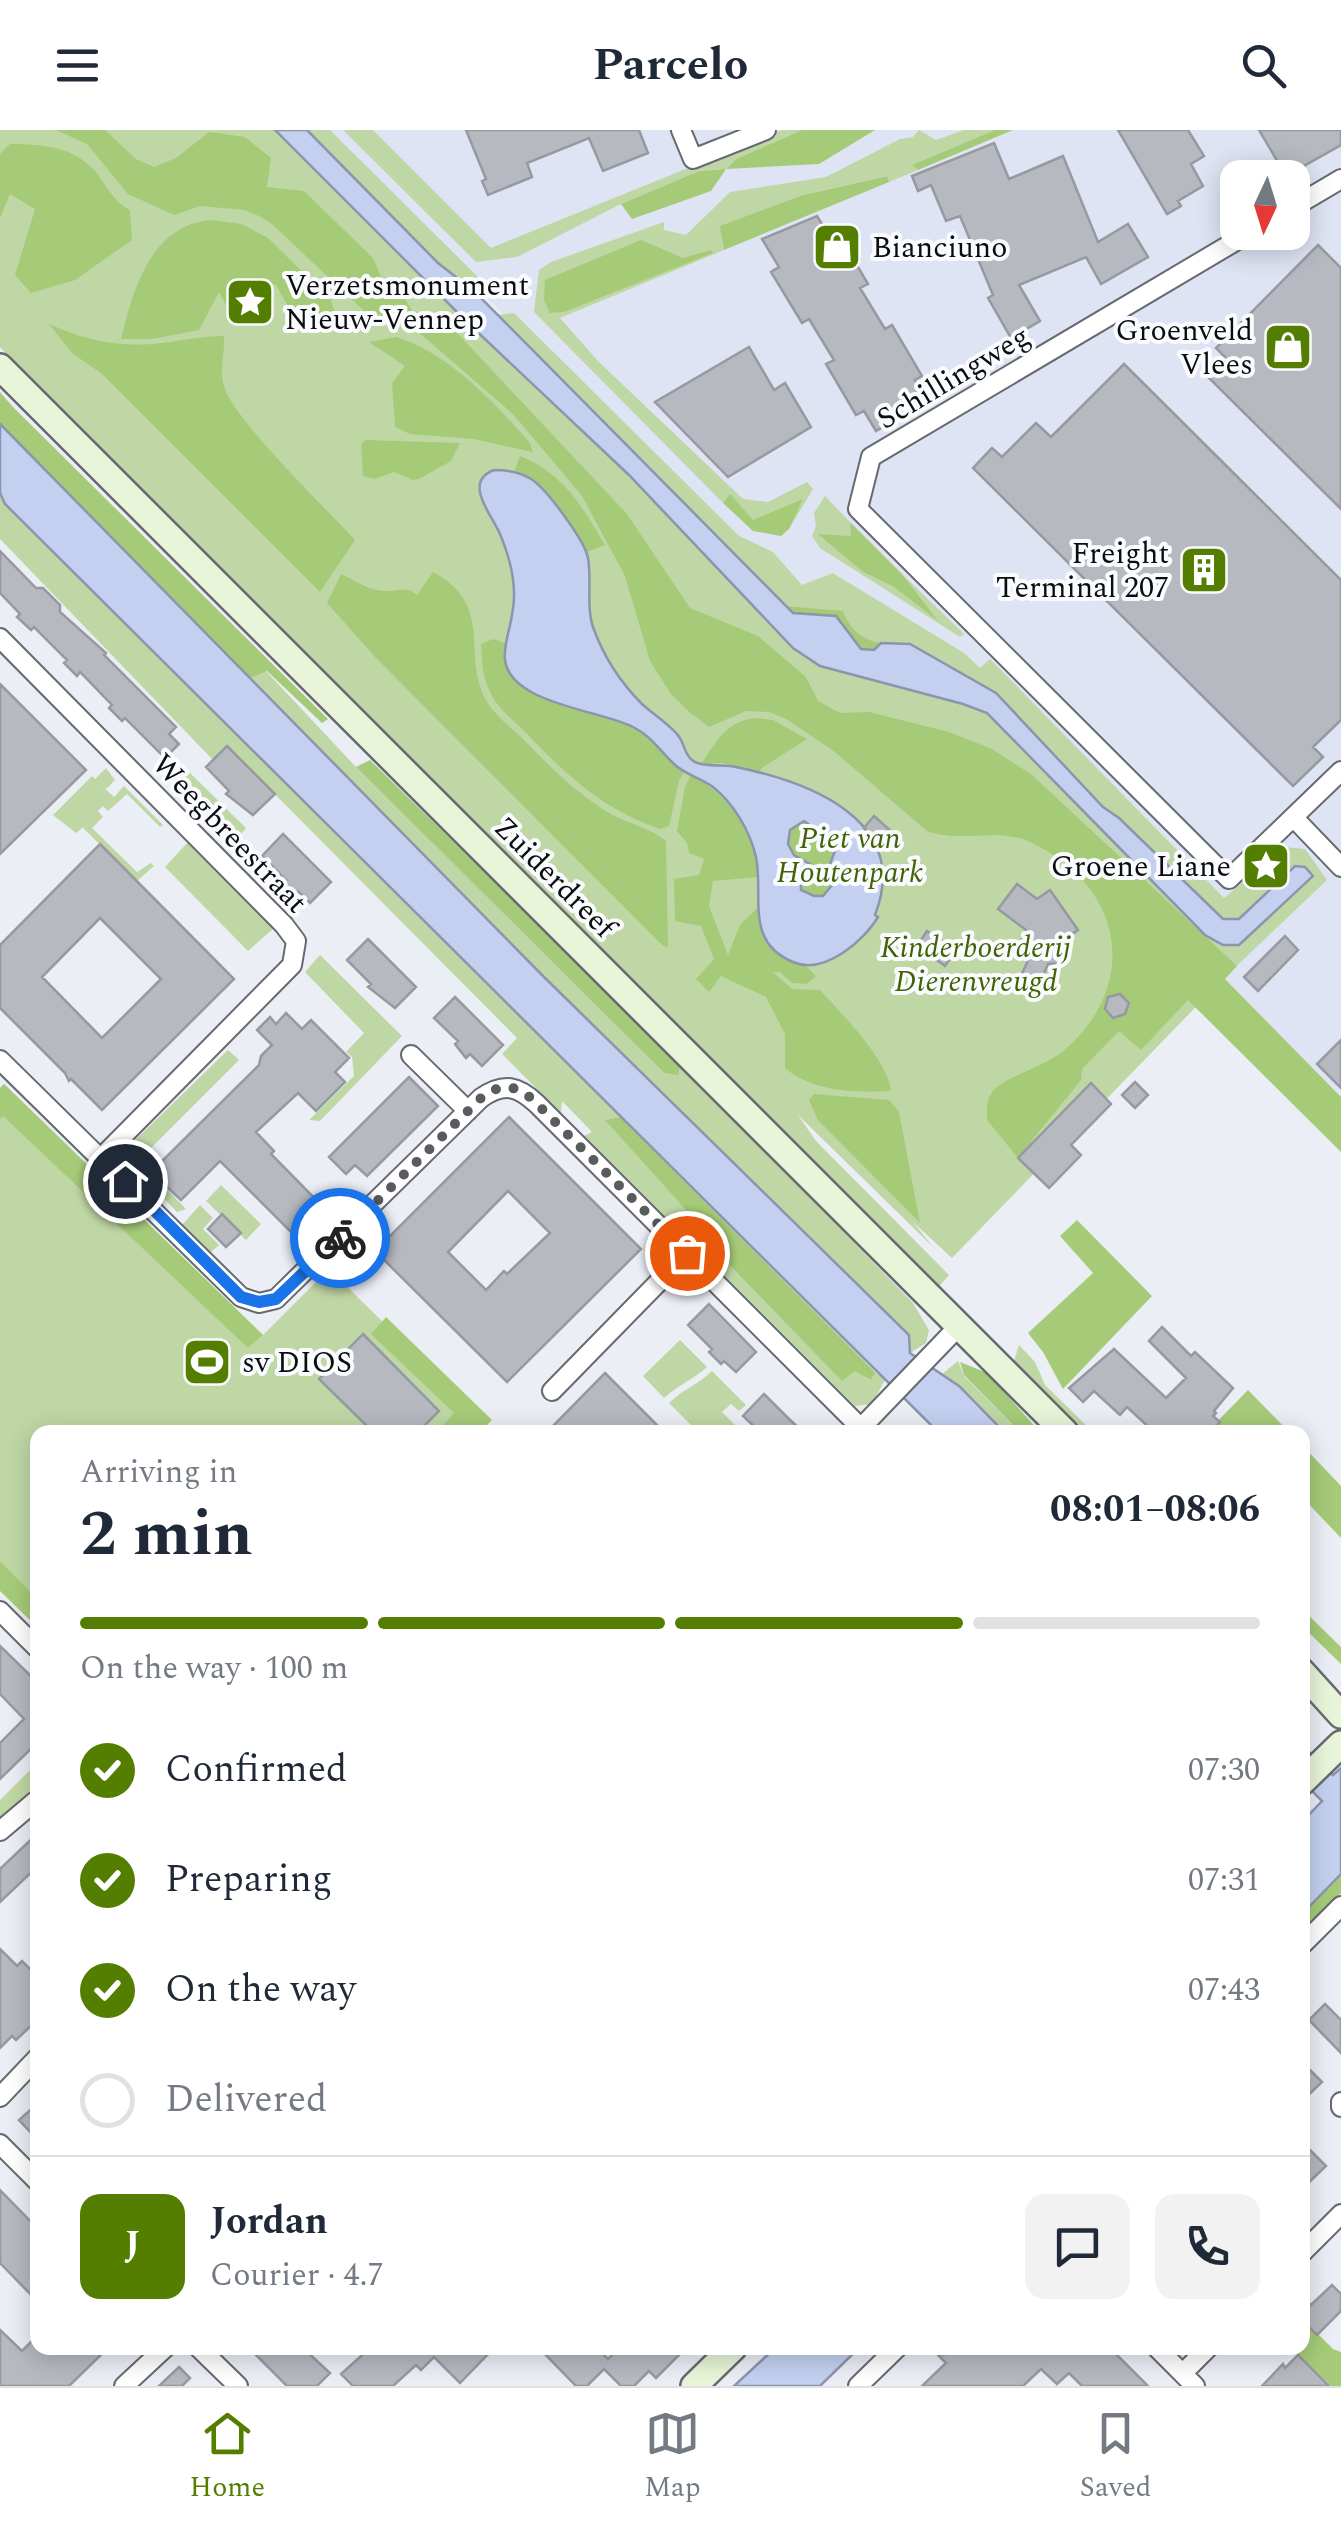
<!DOCTYPE html>
<html lang="en">
<head>
<meta charset="utf-8">
<style>
	body { margin:0; font-family:Spectral,serif; background:#f2f2f3; color:#1f2937; height:100vh; display:flex; flex-direction:column; font-size:38px; white-space:nowrap }
	* { box-sizing:border-box; margin:0 }
	p { font-size:32px; color:#747a83 }
	.icon { flex:none; width:55px; height:55px; fill:none; stroke:currentColor; stroke-width:2; stroke-linecap:round; stroke-linejoin:round }
	.map { position:relative; flex:1; overflow:hidden }
	.details { position:absolute; left:30px; top:1295px; width:1280px; height:930px; display:flex; flex-direction:column; background:#fff; border-radius:20px; box-shadow:0 5px 25px #0003 }
	.details>* { flex:none }
	.needle { width:65px; rotate:184deg }
	.controls { position:absolute; left:1220px; top:30px; display:grid; gap:20px }
	.controls a { display:grid; place-items:center; width:90px; height:90px; border-radius:20px; background:#fff; box-shadow:0 5px 25px #0003; font-size:50px }
	.pin { position:absolute; display:grid; place-items:center; width:85px; height:85px; color:#fff; margin:-42px; border:5px solid #fff; border-radius:50%; box-shadow:0 2px 10px #0007 }
	.courier { position:absolute; display:grid; place-items:center; width:100px; height:100px; margin:-50px; border:8px solid #1a73e8; border-radius:50%; background:#fff; color:#222; box-shadow:0 2px 12px #0007 }
	.head em { font-style:normal; font-weight:700 }
	.head div { display:flex; flex-direction:column-reverse }
	.head { display:flex; align-items:center; justify-content:space-between; height:170px; padding:0 50px }
	h1 { font-size:65px; font-weight:700; line-height:75px }
	.bar { display:grid; grid-template-columns:repeat(4,1fr); gap:15px 10px; align-content:center; height:120px; padding:0 50px }
	.bar i { height:12px; border-radius:8px; background:#e0e1e3 }
	.bar .on { background:#547e00 }
	.bar p { grid-column:span 4 }
	.line { display:flex; align-items:center; gap:25px; padding:0 50px; border-top:2px solid #e0e1e3 }
	.line div { flex:1 }
	.round { display:grid; place-items:center; flex:none; width:105px; height:105px; border-radius:20px; background:#f2f2f3 }
	ol { padding:0 50px; list-style:none }
	li { display:flex; align-items:center; gap:30px; height:110px }
	li p { margin-inline-start:auto }
	li .icon { padding:10px; border-radius:50%; background:#547e00; color:#fff; stroke-width:4 }
	li:last-child { color:#747a83 }
	li i { width:55px; height:55px; border:5px solid #e0e1e3; border-radius:50% }
	header { display:flex; justify-content:space-between; align-items:center; height:130px; padding:0 50px; background:#fff; font-size:45px; font-weight:700 }
	.dock { display:flex; justify-content:space-around; align-items:center; height:140px; border-top:2px solid #e0e1e3; background:#fff; font-size:28px; color:#747a83 }
	.dock a { display:grid; justify-items:center; gap:5px }
	.dock .on { color:#547e00 }
	.map>svg:first-child { display:block }
	.built { fill:#dee4f3; fill-rule:evenodd }
	.green { fill:#bfd7a5 }
	.forest { fill:#a5cb78 }
	.water { fill:#c3d0f0; stroke:#8c95ac; stroke-width:2.5; fill-rule:evenodd }
	.building { fill:#b6b9c0; stroke:#9699a0; stroke-width:2.5; fill-rule:evenodd }
	.lines { fill:none; stroke-linecap:round; stroke-linejoin:round }
	.street-casing { stroke:#676970; stroke-width:22 }
	.secondary-casing { stroke:#676970; stroke-width:30 }
	.street { stroke:#fff; stroke-width:18 }
	.secondary { stroke:#e8f5d8; stroke-width:25 }
	.done { stroke:#595b5f; stroke-width:10; stroke-dasharray:0 18 }
	.route { stroke:#1a73e8; stroke-width:12 }
	.labels { text-anchor:middle; stroke-width:8; stroke-linejoin:round; paint-order:stroke }
	.poi-label { font-size:30px; fill:#0b0c0e; stroke:#fafbfe; text-anchor:start }
	.street-label { font-size:30px; fill:#0b0c0e; stroke:#fafbfe }
	.park-label { font-size:30px; font-style:italic; fill:#426204; stroke:#fafbfe }
</style>
</head>
<body>
<header><svg class="icon" aria-label="menu" viewBox="0 0 24 24"><path d="M4 6h16M4 12h16M4 18h16"/></svg>Parcelo<svg class="icon" aria-label="search" viewBox="0 0 24 24"><circle cx="10" cy="10" r="6"/><path d="M15 15l6 6"/></svg></header>
<div class="map">
<svg width="1341" height="2256" viewBox="0 0 1341 2256">
	<rect width="100%" height="100%" fill="#ebeef5"/>
	<path class="built" d="M312,0H1341V967L1224,848L1230,784L940,510L834,443L803,456L773,422L740,411ZM1238,48H1292V102H1238Z"/>
	<path class="green" d="M0,0H275L579,267L497,185L514,183L739,406L773,422L802,455L833,443L964,523L980,538L990,529L1224,768L1284,717L1305,719L1327,750L1224,848L952,1128L913,1092L933,1117L798,985L816,1011L949,1145L936,1160L62,285L0,217Z
		M307,0H330L485,154L474,161L438,133Z
		M343,0H373L491,118L782,0H802L736,29L726,39L699,41L621,74L517,127L476,132Z
		M919,0L936,10L964,0H995L913,35L918,40L889,52L886,46L803,65L721,96L724,120L560,188L599,232L743,369L768,372L807,352L813,359L789,399L802,370L753,391L730,365L723,373L534,182L539,140L551,132L664,92V100L686,105L730,62L826,47L900,9L913,7Z
		M0,363L5,374L620,987L606,990L717,1093L842,1251L855,1240L869,1250L876,1243L886,1248L872,1274L855,1276L584,1006L592,1002L562,971L561,983L502,924L517,908L227,616L213,630L0,409Z
		M825,366L850,392L852,406L821,405L863,442L894,457L934,487L902,444L964,504L960,507L820,418L812,406L816,396L814,383Z
		M266,541L356,637L664,943L677,944L680,934L913,1173L929,1200L926,1213L910,1223L908,1205L543,846L248,549Z
		M106,638L115,650L106,659L100,654L114,667L124,656L163,695L160,697L127,664L108,681L103,676L98,681L103,687L92,698L137,742L151,733L154,736L137,751L83,698L87,694L76,703L53,685L92,646L95,649Z
		M188,641L246,698L237,709L184,654L176,661L172,658Z
		M189,711L275,797L248,821L165,737Z
		M320,825L402,906L320,991L309,990L354,946L352,927L346,922L364,903L305,842Z
		M228,920L239,930L139,1030L186,1079L177,1082L127,1030L128,1017Z
		M4,954L263,1205L329,1139L385,1194L459,1282L438,1302H38L37,1497L0,1460V958Z
		M221,1055L261,1094L246,1110L206,1071Z
		M200,1075L213,1088L203,1099L219,1115L209,1124L181,1096Z
		M680,1210L707,1237C693,1250 678,1255 664,1268L643,1246Z
		M1019,1215L1035,1232L1045,1255L1093,1302H1078L1012,1237Z
		M958,1231L964,1246L1020,1302H1004L959,1256L941,1245Z
		M712,1241L746,1275L739,1281L731,1274L722,1282L735,1295L728,1302H698L669,1273C683,1259 698,1255 712,1241Z
		M37,1633V1661L12,1687L0,1688V1670Z"/>
	<path class="forest" d="M56,0H105L136,29L154,37L176,28L209,2L245,7L271,28L267,57L304,61L373,128L383,151L404,167L413,182L429,183L459,205L627,384L690,478L758,506L806,547L818,571L840,583L869,582L949,602L992,619L1031,644L1237,836L1225,849L1341,967V1022L1188,870L1141,920L1119,901L1082,939L1081,950L1018,1028L987,990C987,980 986,969 993,961C1006,946 1047,936 1066,919C1141,852 1122,755 1032,713C998,696 961,714 927,701L835,622L786,589L769,582L746,581L709,597L688,581L671,564L650,531L625,446L582,366L513,284L408,193L363,180L272,94L259,86L244,80L200,76L174,85L128,64L87,14Z
		M802,0H875L819,34L726,39L711,61L632,89L621,74L699,41L726,39L736,29Z
		M995,0H1013L918,40L912,35Z
		M10,14C38,14 72,16 93,39C107,54 110,69 130,80L132,110L75,150L31,163L15,145L35,79L10,64L0,88V24Z
		M887,46L889,52L724,120L720,96L803,65Z
		M210,90L242,94L268,108L331,170L338,192L328,202L302,201L276,155L242,151L241,165L229,181L219,162L199,200L152,209H121C133,159 151,96 210,90Z
		M641,110L683,128L711,120L713,123L564,182L550,183L544,170L545,150Z
		M49,194C83,209 115,217 152,214C176,212 200,206 224,206C225,221 220,237 223,253C230,287 327,379 355,410L320,462L101,243L73,224Z
		M396,207C449,223 494,272 530,313L533,322L473,309L410,304L395,297L392,253L405,236L369,212Z
		M0,262L13,277L328,589L322,593L267,541L248,549L0,294Z
		M366,310L460,313L451,331L419,349L413,350L394,342L374,349L363,346L361,314Z
		M520,326C564,344 582,376 605,415L587,422L540,355L514,342Z
		M730,364L753,390L803,369L789,399L781,406L753,401L723,373Z
		M850,392L902,444L938,491L894,457L863,442L818,404L851,406Z
		M433,442C495,475 461,523 486,570C495,586 511,597 523,609C551,638 577,664 611,684C629,694 651,698 666,711L668,817L663,816L376,528L327,473L341,444C354,450 371,462 387,461C400,461 405,456 417,465Z
		M785,476L843,481C849,498 863,511 881,513L874,520L861,519L836,487L793,483Z
		M493,509L505,513C503,578 591,576 634,597C654,609 665,632 685,641L679,651L669,696L660,699C606,681 568,647 529,606C515,591 497,579 489,560C482,546 482,528 481,514Z
		M756,588L773,590L807,609L760,639L762,643L723,633L701,634C716,613 725,591 756,588Z
		M370,630L680,934L678,945L664,943L356,637Z
		M691,645C729,665 756,702 758,747L713,751L709,776L728,825L740,795L758,777L782,827L806,836L816,846L807,854L792,853L780,842H773L792,859L820,860C842,884 888,930 891,961C856,963 813,962 785,938V904L766,867L721,846L709,862L696,849L714,829L701,796L675,791L674,749L699,745L704,729L689,723L687,713L677,701L685,657Z
		M804,691L828,708L835,721L831,734L833,754L823,766H814L801,760V744L810,734L794,725L788,717L790,700Z
		M4,954L263,1205L248,1218L3,986L0,989V958Z
		M814,964L889,970L899,982L920,1093L818,990L809,970Z
		M620,987L876,1243L870,1250L855,1241L842,1251L721,1126L717,1093L697,1092L605,990Z
		M1077,1090L1152,1166L1063,1259L1043,1222L1028,1203L1093,1143L1060,1106Z
		M386,1187L492,1290L480,1302H437L454,1283L371,1204Z
		M960,1232L987,1243L1040,1302H1020L964,1245Z
		M1248,1260L1289,1302H1207Z
		M1303,1316L1341,1356V1408L1303,1368Z
		M0,1431L37,1469V1497L0,1461Z
		M1302,1479L1341,1517V1534L1303,1497Z
		M1341,1744V1763L1303,1801V1783Z
		M1303,2189L1333,2219L1341,2222V2256H1331L1292,2218H1302Z"/>
	<path class="water" d="M275,0H307L438,133L474,161L793,483L836,486L861,519L874,520L881,513L910,514L996,563L1103,677L1119,688L1223,789H1239L1295,736L1305,737L1313,746L1239,815H1223L1205,805L987,583L963,574L820,536L793,518L629,345L470,195Z
		M0,294L543,846L909,1205L910,1223L959,1256L1004,1302H938L5,374L0,363Z
		M494,340C507,340 520,342 531,349C546,358 585,411 588,428C592,451 586,476 593,497C603,525 621,553 642,574C653,584 667,593 677,604C684,611 684,624 692,630C701,638 724,634 736,637C809,652 912,690 875,785L878,787C865,809 825,846 793,832C744,812 764,765 756,727C750,701 734,674 713,657C701,648 684,644 674,634C660,621 652,607 635,598C603,580 511,575 505,530C503,517 510,499 512,485C518,457 511,430 500,404C492,385 462,352 494,340ZM804,691L828,708L835,721L828,739L833,754L823,766H814L801,760V745L810,734L794,725L788,714L790,700Z
		M1302,1599L1303,1616L1333,1645L1341,1638V1744L1303,1783V1691L1322,1671L1303,1652Z
		M775,2218H859L820,2256H734Z"/>
	<path class="building" d="M466,0H639L648,23L603,41L589,8L527,33L532,47L488,65L482,51L486,49Z
		M1118,0H1188L1204,26L1191,34L1203,56L1178,71L1181,76L1167,84Z
		M1259,0H1341V15L1286,46Z
		M994,13L1009,49L1063,26L1098,112L1128,94L1148,127L1101,154L1086,127L1019,155L1040,191L1011,208L988,168L993,165L960,86L946,91L931,55L918,61L912,46Z
		M817,86L830,107L838,103L868,154L860,158L885,199L892,195L922,246L915,250L927,271L876,301L864,281L856,285L826,234L834,230L809,189L802,193L771,142L779,137L762,109Z
		M1318,115L1341,138V379L1206,245L1225,227L1216,218Z
		M749,217L774,260L785,253L811,297L728,347L655,272Z
		M1124,234L1341,450V590L1313,617L1323,627L1293,656L973,338L992,318L1002,327L1036,293L1051,307Z
		M0,421L36,458H43L60,475V482L106,523L104,525L176,597L169,604L179,614L165,628L125,588L122,591L109,578L112,575L80,542L77,546L64,533L67,530L34,497L31,500L17,487L20,484L0,463Z
		M0,554L86,640L0,724Z
		M227,616L275,664L253,685L226,664L229,661L206,637Z
		M874,686L892,702L881,713L864,698Z
		M283,704L331,752L310,773L298,761L294,766L283,752L286,750L262,726Z
		M100,714L234,849L102,980L71,949L69,951L65,943L0,878V815ZM100,788L161,849L102,908L42,847Z
		M1017,754L1037,769L1050,760L1078,800L1059,814L1066,823L1061,833L1048,834L1043,846L1020,848L1030,826L1019,816L1026,800L998,779Z
		M927,801L956,820L945,836L917,816Z
		M1285,806L1298,820L1258,861L1244,847Z
		M368,809L416,857L395,878L368,857L371,854L347,830Z
		M1120,864L1129,873L1125,884L1113,888L1105,879L1108,867Z
		M455,867L503,915L482,936L470,924L466,928L455,914L458,911L434,888Z
		M286,883L302,899L311,890L349,928L335,942L345,952L316,981L298,963L256,1002L274,1021L271,1024L330,1084L301,1112L220,1031L181,1070L151,1042L259,935L261,926L272,915L257,900L270,887L276,894Z
		M1341,910V958L1317,934Z
		M409,947L438,976L367,1046L355,1035L346,1044L329,1027Z
		M1135,952L1148,965L1135,978L1122,965Z
		M1091,953L1111,974L1071,1015L1081,1025L1049,1058L1018,1028Z
		M509,987L641,1119L507,1252L375,1121ZM508,1061L550,1103L507,1144L504,1141L486,1160L448,1122Z
		M222,1084L241,1103L226,1117L208,1099Z
		M709,1174L756,1222L736,1242L724,1231L721,1234L709,1222L712,1219L688,1195Z
		M1162,1197L1191,1226L1195,1222L1233,1258L1214,1281L1216,1283L1213,1286L1220,1292L1210,1302H1154L1127,1277L1120,1285L1094,1261L1083,1272L1069,1258L1114,1219L1166,1268L1186,1248L1149,1211Z
		M363,1204L439,1281L418,1302H373L319,1249Z
		M605,1243L664,1302H547Z
		M764,1264L788,1288L803,1302H760L743,1286Z
		M0,1516L38,1553V1612L0,1649V1613L24,1589L0,1564Z
		M38,1703V1736L0,1772V1739Z
		M0,1819L17,1836L22,1831L38,1847V1889L16,1910L12,1906L0,1918Z
		M1325,1874L1341,1890V1923L1309,1890Z
		M1302,1932L1322,1952L1302,1971Z
		M38,1973V2010L19,1990Z
		M1302,2012L1326,2036L1302,2059Z
		M0,2060L38,2099V2172L0,2133Z
		M1332,2155L1341,2164V2181L1317,2205L1302,2190V2166L1311,2175Z
		M0,2200L22,2221L38,2205V2218H108L69,2256H0Z
		M249,2218H303L330,2243L317,2256H287Z
		M370,2218H494L460,2253L434,2227L421,2240L416,2235L393,2256H353L341,2244Z
		M539,2218H597L608,2229L619,2218H686L656,2248L649,2241L634,2256H621L604,2239L587,2256H576Z
		M959,2218H1110L1148,2256H1082L1069,2243L1057,2254L1041,2239L1023,2256H922L946,2233L938,2225L954,2223Z
		M1298,2225L1329,2256H1262L1283,2234L1285,2238Z
		M179,2237L190,2248L182,2256H159Z"/>
	<g class="lines">
		<g class="street-casing">
			<path id="street" d="M681,0L693,29L766,0
				M1292,78L1341,49
				M1251,102L871,327L858,379L1229,749L1341,641
				M0,508L284,795L296,811L292,835L101,1028
				M1294,688L1341,737
				M411,925L468,981
				M0,930L241,1167L259,1173L276,1169L481,968C504,952 518,956 537,974L861,1298
				M552,1261L687,1123
				M857,1302L958,1197
				M0,1481L38,1519
				M0,1701L38,1669
				M1302,1815L1341,1776
				M0,1967L38,1927
				M1341,1972V1977
				M0,2014L38,2052
				M1302,2123L1341,2084
				M199,2218L238,2256
				M1157,2218L1195,2256
				M1183,2243L1208,2218
				M124,2256L165,2218
				M858,2256L897,2218"/>
		</g>
		<g class="secondary-casing">
			<path id="secondary" d="M0,237L1065,1302
				M1302,1542L1341,1585
				M1302,1652L1341,1614
				M694,2256L733,2218"/>
		</g>
		<use href="#street" class="street"/>
		<use href="#secondary" class="secondary"/>
	</g>
	<g class="lines">
		<path class="done" d="M340,1108L481,968C501,953 513,954 532,969L687,1123"/>
		<path class="route" d="M125,1051L241,1167L259,1172L276,1169L340,1108"/>
	</g>
	<defs>
		<g id="shop-square" transform="scale(2.5)"><rect x="-9" y="-9" width="18" height="18" rx="4" fill="#547e00" stroke="#fafbfe"/><path d="M-5-2.5h2.3a2.7 3.5 0 0 1 5.4 0H5L5.5 6h-11ZM-1.5-2.5h3a1.5 2.3 0 0 0-3 0Z" fill="#fff"/></g>
		<g id="sight-square" transform="scale(2.5)"><rect x="-9" y="-9" width="18" height="18" rx="4" fill="#547e00" stroke="#fafbfe"/><path d="M0-6L1.8-2.2L6-1.7L2.9 1.2L3.7 5.4L0 3.3L-3.7 5.4L-2.9 1.2L-6-1.7L-1.8-2.2Z" fill="#fff"/></g>
		<g id="building-square" transform="scale(2.5)"><rect x="-9" y="-9" width="18" height="18" rx="4" fill="#547e00" stroke="#fafbfe"/><path d="M-4-6H4V6H1V3H-1V6H-4ZM-2.5-4.3h1.7v1.8h-1.7ZM.8-4.3h1.7v1.8H.8ZM-2.5-1h1.7V.8h-1.7ZM.8-1h1.7V.8H.8Z" fill="#fff"/></g>
		<g id="stadium-square" transform="scale(2.5)"><rect x="-9" y="-9" width="18" height="18" rx="4" fill="#547e00" stroke="#fafbfe"/><path d="M0-5a6.5 5 0 1 0 0 10a6.5 5 0 1 0 0-10ZM-3.5-1.8h7v3.6h-7Z" fill="#fff"/></g>
	</defs>
	<g fill-rule="evenodd">
		<use href="#shop-square" x="837" y="117"/>
		<use href="#sight-square" x="250" y="172"/>
		<use href="#shop-square" x="1288" y="217"/>
		<use href="#building-square" x="1204" y="440"/>
		<use href="#sight-square" x="1266" y="736"/>
		<use href="#stadium-square" x="207" y="1232"/>
	</g>
	<g class="labels">
		<g class="poi-label">
			<text x="872" y="127">Bianciuno</text>
			<text x="285" y="165">Verzetsmonument<tspan x="285" dy="34">Nieuw-Vennep</tspan></text>
			<text x="1253" y="210" text-anchor="end">Groenveld<tspan x="1253" dy="34">Vlees</tspan></text>
			<text x="1169" y="433" text-anchor="end">Freight<tspan x="1169" dy="34">Terminal 207</tspan></text>
			<text x="1231" y="746" text-anchor="end">Groene Liane</text>
			<text x="242" y="1242">sv DIOS</text>
		</g>
		<g class="street-label">
			<text transform="translate(953 247) rotate(-31)" y="10">Schillingweg</text>
			<text transform="translate(230 703) rotate(46)" y="10">Weegbreestraat</text>
			<text transform="translate(555 747) rotate(45)" y="10">Zuiderdreef</text>
		</g>
		<g class="park-label">
			<text x="850" y="718">Piet van<tspan x="850" dy="34">Houtenpark</tspan></text>
			<text x="976" y="827">Kinderboerderij<tspan x="976" dy="34">Dierenvreugd</tspan></text>
		</g>
	</g>
</svg>
<div class="controls">
<a><svg class="needle" viewBox="-14 -14 28 28"><path d="M0-13l5 13h-10z" fill="#e53935"/><path d="M0 13l5-13h-10z" fill="#747a83"/></svg></a>
</div>
<div class="pin" style="left:687px;top:1123px;background:#ea580c"><svg class="icon" aria-label="bag" viewBox="0 0 24 24"><path d="M5 8h14l-1 12H6zM9 8a3 3 0 0 1 6 0"/></svg></div>
<div class="pin" style="left:125px;top:1051px;background:#1f2937"><svg class="icon" aria-label="home" viewBox="0 0 24 24"><path d="M3 11l9-7 9 7M6 9v11h12V9"/></svg></div>
<div class="courier" style="left:340px;top:1108px"><svg class="icon" aria-label="bike" viewBox="0 0 24 24"><circle cx="6" cy="16" r="4"/><circle cx="18" cy="16" r="4"/><path d="M6 16l4-8h5l3 8M10 8l3 8H6M13 5h3"/></svg></div>
<section class="details">
<div class="head"><div><h1>2 min</h1><p>Arriving in</p></div><em>08:01–08:06</em></div>
<div class="bar"><i class="on"></i><i class="on"></i><i class="on"></i><i></i><p>On the way · 100 m</p></div>
<ol>
<li><svg class="icon" aria-label="check" viewBox="0 0 24 24"><path d="M5 12l5 5 9-10"/></svg>Confirmed<p>07:30</p></li>
<li><svg class="icon" aria-label="check" viewBox="0 0 24 24"><path d="M5 12l5 5 9-10"/></svg>Preparing<p>07:31</p></li>
<li><svg class="icon" aria-label="check" viewBox="0 0 24 24"><path d="M5 12l5 5 9-10"/></svg>On the way<p>07:43</p></li>
<li><i></i>Delivered</li>
</ol>
<div class="line" style="height:180px"><b class="round" style="background:#547e00;color:#fff">J</b><div><b>Jordan</b><p>Courier · 4.7</p></div><a class="round"><svg class="icon" aria-label="chat" viewBox="0 0 24 24"><path d="M4 5h16v11H9l-5 4z"/></svg></a><a class="round"><svg class="icon" aria-label="phone" viewBox="0 0 24 24"><path d="M5 4h4l2 5-3 2q2 4 5 5l2-3 5 2v4C11 20 4 13 5 4z"/></svg></a></div>
</section>
</div>
<nav class="dock">
<a class="on"><svg class="icon" aria-label="home" viewBox="0 0 24 24"><path d="M3 11l9-7 9 7M6 9v11h12V9"/></svg>Home</a>
<a><svg class="icon" aria-label="map" viewBox="0 0 24 24"><path d="M3 6l6-2 6 2 6-2v14l-6 2-6-2-6 2zM9 4v14M15 6v14"/></svg>Map</a>
<a><svg class="icon" aria-label="saved" viewBox="0 0 24 24"><path d="M7 4h10v16l-5-4-5 4z"/></svg>Saved</a>
</nav>
</body>
</html>
